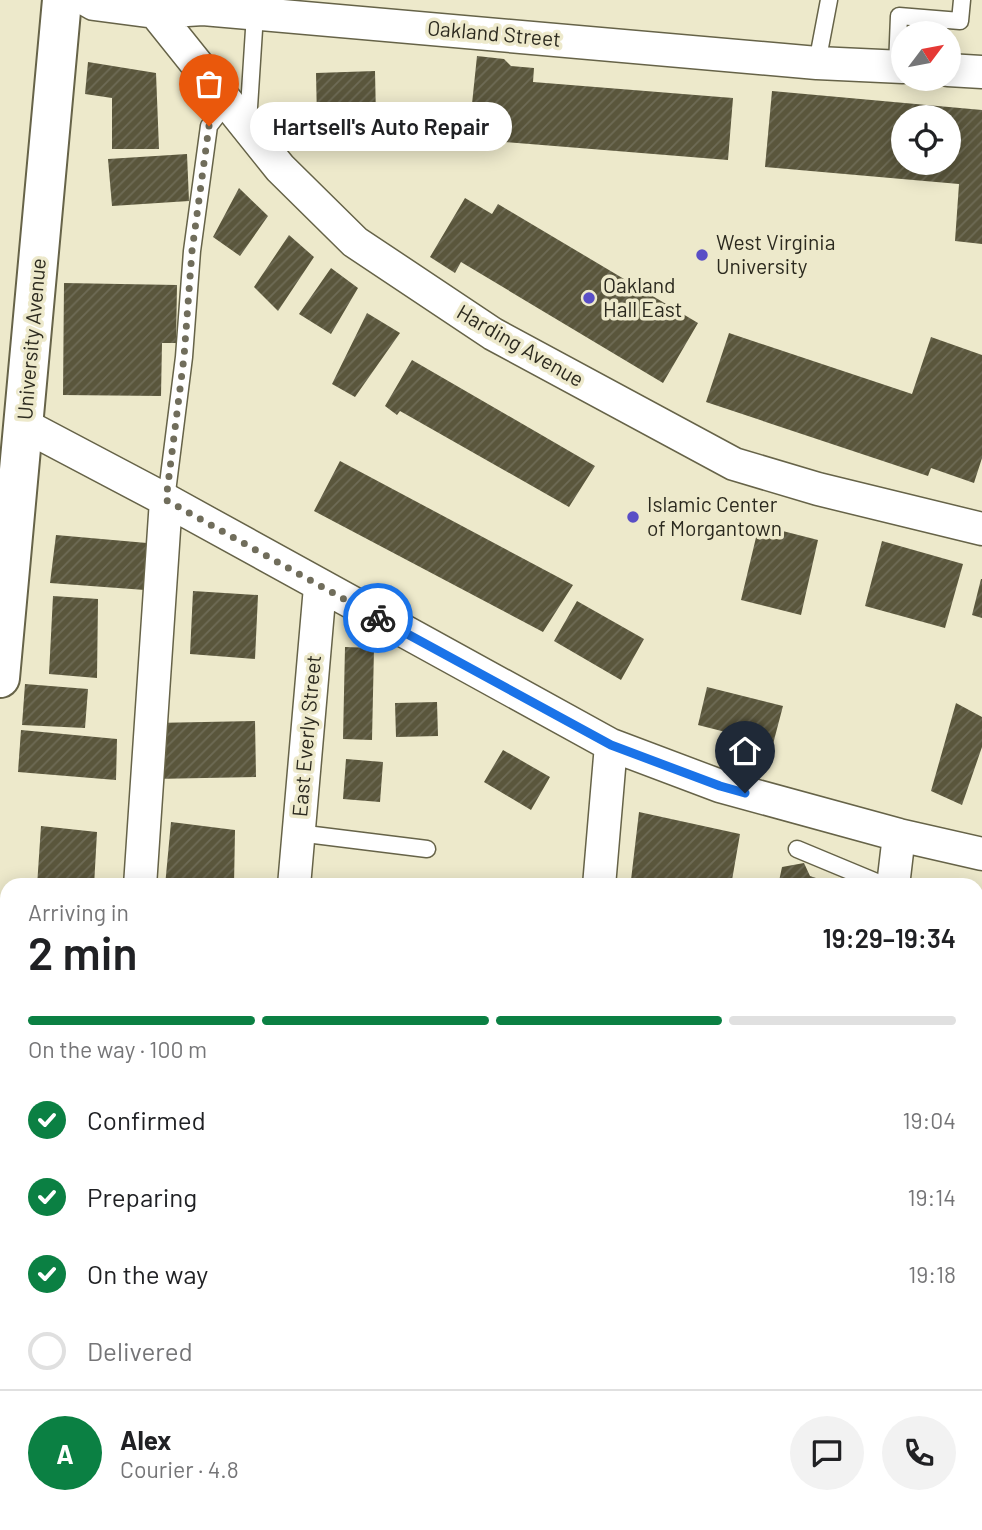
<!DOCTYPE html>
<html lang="en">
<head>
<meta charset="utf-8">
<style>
	body { margin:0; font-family:Barlow,sans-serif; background:#f2f2f2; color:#202124; height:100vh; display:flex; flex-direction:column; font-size:26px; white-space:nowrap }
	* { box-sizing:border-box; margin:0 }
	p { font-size:23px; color:#757577 }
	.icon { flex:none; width:38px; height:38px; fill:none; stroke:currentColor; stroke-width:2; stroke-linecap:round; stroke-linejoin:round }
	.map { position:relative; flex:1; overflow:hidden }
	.side { position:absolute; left:0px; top:878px; width:984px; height:653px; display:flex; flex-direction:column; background:#fff; border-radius:21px 21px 0 0; box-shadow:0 4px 18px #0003 }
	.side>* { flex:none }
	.needle { width:46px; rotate:58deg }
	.controls { position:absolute; left:891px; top:21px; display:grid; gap:14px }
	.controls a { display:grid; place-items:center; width:70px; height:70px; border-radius:50%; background:#fff; box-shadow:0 4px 18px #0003; font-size:35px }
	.pin { position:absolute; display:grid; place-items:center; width:60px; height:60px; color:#fff; margin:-72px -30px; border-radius:50% 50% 50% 0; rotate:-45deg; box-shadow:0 0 7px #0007 }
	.pin .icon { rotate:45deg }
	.courier { position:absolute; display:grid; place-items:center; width:70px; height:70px; margin:-35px; border:5px solid #1a73e8; border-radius:50%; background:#fff; color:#222; box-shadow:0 2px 9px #0007 }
	.bubble { position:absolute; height:49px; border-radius:24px; background:#fff; box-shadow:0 4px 18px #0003; font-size:23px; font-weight:600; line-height:49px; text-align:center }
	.head em { font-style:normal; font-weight:600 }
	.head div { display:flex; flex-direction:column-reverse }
	.head { display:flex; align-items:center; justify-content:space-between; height:119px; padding:0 28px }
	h1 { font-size:46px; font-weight:600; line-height:52px }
	.bar { display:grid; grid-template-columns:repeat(4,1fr); gap:10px 7px; align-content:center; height:84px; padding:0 28px }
	.bar i { height:9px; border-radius:5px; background:#e0e0e0 }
	.bar .on { background:#0b8043 }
	.bar p { grid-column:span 4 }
	.line { display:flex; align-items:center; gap:18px; padding:0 28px; border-top:2px solid #e0e0e0 }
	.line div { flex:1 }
	.round { display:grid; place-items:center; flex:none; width:74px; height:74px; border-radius:37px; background:#f2f2f2 }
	ol { padding:0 28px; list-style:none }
	li { display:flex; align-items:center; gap:21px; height:77px }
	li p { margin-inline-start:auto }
	li .icon { padding:7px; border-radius:50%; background:#0b8043; color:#fff; stroke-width:4 }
	li:last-child { color:#757577 }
	li i { width:38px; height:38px; border:4px solid #e0e0e0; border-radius:50% }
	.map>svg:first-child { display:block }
	.forest { fill:url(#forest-crowns) }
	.building { fill:url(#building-hatch); fill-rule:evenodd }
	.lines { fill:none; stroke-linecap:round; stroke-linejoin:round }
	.lane-casing { stroke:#666348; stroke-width:19 }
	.street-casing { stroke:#666348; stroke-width:35 }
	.secondary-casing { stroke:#666348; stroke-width:42 }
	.lane { stroke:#fff; stroke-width:16 }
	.street { stroke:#fff; stroke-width:32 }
	.secondary { stroke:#fff; stroke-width:38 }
	.done { stroke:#706d5b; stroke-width:7; stroke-dasharray:0 12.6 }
	.route { stroke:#1a73e8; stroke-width:9 }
	.poi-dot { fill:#594ec6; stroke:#ede9cb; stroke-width:2.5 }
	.labels { text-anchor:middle; stroke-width:7; stroke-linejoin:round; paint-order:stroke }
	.street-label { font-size:21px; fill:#2c2a1f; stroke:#ede9cb }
	.poi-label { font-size:21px; fill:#2c2a1f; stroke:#ede9cb; text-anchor:start }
</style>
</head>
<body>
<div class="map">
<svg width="982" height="1530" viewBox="0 0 982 1530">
	<defs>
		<pattern id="forest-crowns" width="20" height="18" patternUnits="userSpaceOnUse" patternTransform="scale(1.75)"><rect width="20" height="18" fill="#d3cb90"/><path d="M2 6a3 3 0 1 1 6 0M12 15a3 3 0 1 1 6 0" fill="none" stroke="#b5ae7c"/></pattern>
		<pattern id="building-hatch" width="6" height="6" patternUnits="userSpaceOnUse" patternTransform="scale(1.75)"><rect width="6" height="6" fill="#5a563c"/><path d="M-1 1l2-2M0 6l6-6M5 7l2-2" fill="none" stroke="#6e6b56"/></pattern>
	</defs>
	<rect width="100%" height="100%" fill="#ede9cb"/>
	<path class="forest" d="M977,1166L982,1168V1359L976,1356Z"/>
	<path class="building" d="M477,56L504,59L511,66L534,68L533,82L733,98L728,160L505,142V134L501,126L470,123Z
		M88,62L156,73L159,149H112V98L85,94Z
		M375,71L376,118L317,119L316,73Z
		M772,91L982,110V244L955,241L959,184L765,167ZM903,117H948V163H903Z
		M187,154L189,201L112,206L108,159Z
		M239,188L268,216L240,256L213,237Z
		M465,198L492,214L498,204L698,323L663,383L461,262L455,273L430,257Z
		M289,235L314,257L278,311L254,287Z
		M331,268L358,288L331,334L299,314Z
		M64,283L177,285L176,343H162L161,396L63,395Z
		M367,313L400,333L355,397L332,384Z
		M729,333L912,394L931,337L982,355V458L974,483L931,468L928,476L706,402Z
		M412,360L595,466L569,507L400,411L397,415L385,406Z
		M340,461L573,585L543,632L314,511Z
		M759,525L818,540L801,615L741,600Z
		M56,535L147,543L145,590L50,583Z
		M882,541L963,564L945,628L865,606Z
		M981,579H982V618L972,615Z
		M193,591L258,595L255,659L190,654Z
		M53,596L98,599L97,678L49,674Z
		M577,601L644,639L621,680L554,641Z
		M345,647L374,648L372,740L343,739Z
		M25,684L88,689L85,728L22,725Z
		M707,687L783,706L773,744L698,725Z
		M437,702L438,736L396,737L395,703Z
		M956,703L982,717V747L962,805L931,791Z
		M255,721L256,777L154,779L153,723Z
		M21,730L117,739L116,780L18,772Z
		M503,750L550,777L531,810L484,782Z
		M346,759L383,762L380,802L343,799Z
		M639,812L740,834L731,886H662L631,880Z
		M171,822L235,830L234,886H165Z
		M41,826L97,832L94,886H37Z
		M804,863L810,876L840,886H778L782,867Z
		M976,1051L982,1053V1132L976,1130Z"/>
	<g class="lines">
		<g class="lane-casing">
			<path id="lane" d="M817,63L829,0
				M897,67L899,16L960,21L962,0
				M248,123L255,14
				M166,500L184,357L192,251L209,126L227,103
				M298,833L427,849
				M797,849L886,886
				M976,1029L982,1031
				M0,1122L7,1110
				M976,1147L982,1148
				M867,1530L869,1524"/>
		</g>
		<g class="street-casing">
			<path id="street" d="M87,0L94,4L155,12L203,9L817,63L903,67
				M155,12L280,168L355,242L493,334L734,464L818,489L982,529
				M948,70L982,72
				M24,425L166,500L611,745L720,786L899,835L982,854
				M140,886L166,500
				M294,886L320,587
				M599,886L611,745
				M893,886L899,835
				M0,1376H7
				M976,1503L982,1506
				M457,1524L466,1530
				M524,1530L528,1524"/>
		</g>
		<g class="secondary-casing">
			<path id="secondary" d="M0,678L62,0
				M0,1425L7,1440
				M59,1524L63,1530"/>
		</g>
		<use href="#lane" class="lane"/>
		<use href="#street" class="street"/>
		<use href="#secondary" class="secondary"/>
	</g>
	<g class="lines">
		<path class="done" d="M209,126L192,251L184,357L166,500L378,618"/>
		<path class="route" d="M378,618L611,745L720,786L745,793"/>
	</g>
	<g class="poi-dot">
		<circle cx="702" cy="255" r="7"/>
		<circle cx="589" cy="298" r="7"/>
		<circle cx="633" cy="517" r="7"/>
	</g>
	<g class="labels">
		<g class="street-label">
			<text transform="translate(494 34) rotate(5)" y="7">Oakland Street</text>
			<text transform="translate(32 339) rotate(-85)" y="7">University Avenue</text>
			<text transform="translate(520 346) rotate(30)" y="7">Harding Avenue</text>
			<text transform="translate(307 736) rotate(-85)" y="7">East Everly Street</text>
		</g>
		<g class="poi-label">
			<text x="716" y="250">West Virginia<tspan x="716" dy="24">University</tspan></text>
			<text x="603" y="293">Oakland<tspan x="603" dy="24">Hall East</tspan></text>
			<text x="647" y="512">Islamic Center<tspan x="647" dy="24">of Morgantown</tspan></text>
		</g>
	</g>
</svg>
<div class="controls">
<a><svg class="needle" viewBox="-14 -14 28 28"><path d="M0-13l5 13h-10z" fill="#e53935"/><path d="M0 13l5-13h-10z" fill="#757577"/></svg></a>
<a><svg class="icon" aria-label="locate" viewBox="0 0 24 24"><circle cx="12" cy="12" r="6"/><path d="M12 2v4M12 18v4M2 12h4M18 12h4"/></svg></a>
</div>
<div class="pin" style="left:209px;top:126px;background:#ea580c"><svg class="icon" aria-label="bag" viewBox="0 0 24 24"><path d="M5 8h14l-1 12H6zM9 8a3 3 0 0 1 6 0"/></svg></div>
<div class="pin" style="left:745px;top:793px;background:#1f2937"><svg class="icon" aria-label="home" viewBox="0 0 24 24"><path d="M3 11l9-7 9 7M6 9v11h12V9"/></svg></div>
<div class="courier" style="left:378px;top:618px"><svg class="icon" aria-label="bike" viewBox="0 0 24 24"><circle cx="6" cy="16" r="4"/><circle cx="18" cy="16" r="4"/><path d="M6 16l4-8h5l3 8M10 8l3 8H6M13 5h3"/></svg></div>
<div class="bubble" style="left:250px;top:102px;width:262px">Hartsell's Auto Repair</div>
<section class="side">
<div class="head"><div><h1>2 min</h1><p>Arriving in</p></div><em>19:29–19:34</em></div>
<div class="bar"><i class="on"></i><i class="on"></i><i class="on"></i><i></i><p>On the way · 100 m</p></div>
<ol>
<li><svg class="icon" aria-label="check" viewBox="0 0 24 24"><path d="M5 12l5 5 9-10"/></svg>Confirmed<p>19:04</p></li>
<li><svg class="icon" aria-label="check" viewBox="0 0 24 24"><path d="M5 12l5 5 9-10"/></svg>Preparing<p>19:14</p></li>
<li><svg class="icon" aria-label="check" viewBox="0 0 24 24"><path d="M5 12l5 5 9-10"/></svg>On the way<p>19:18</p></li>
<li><i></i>Delivered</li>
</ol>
<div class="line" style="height:126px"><b class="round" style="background:#0b8043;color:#fff">A</b><div><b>Alex</b><p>Courier · 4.8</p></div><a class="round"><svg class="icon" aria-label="chat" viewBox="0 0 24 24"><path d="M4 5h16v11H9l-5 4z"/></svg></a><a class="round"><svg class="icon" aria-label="phone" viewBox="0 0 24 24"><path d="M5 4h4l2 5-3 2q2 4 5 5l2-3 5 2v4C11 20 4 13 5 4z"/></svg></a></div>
</section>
</div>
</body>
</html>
